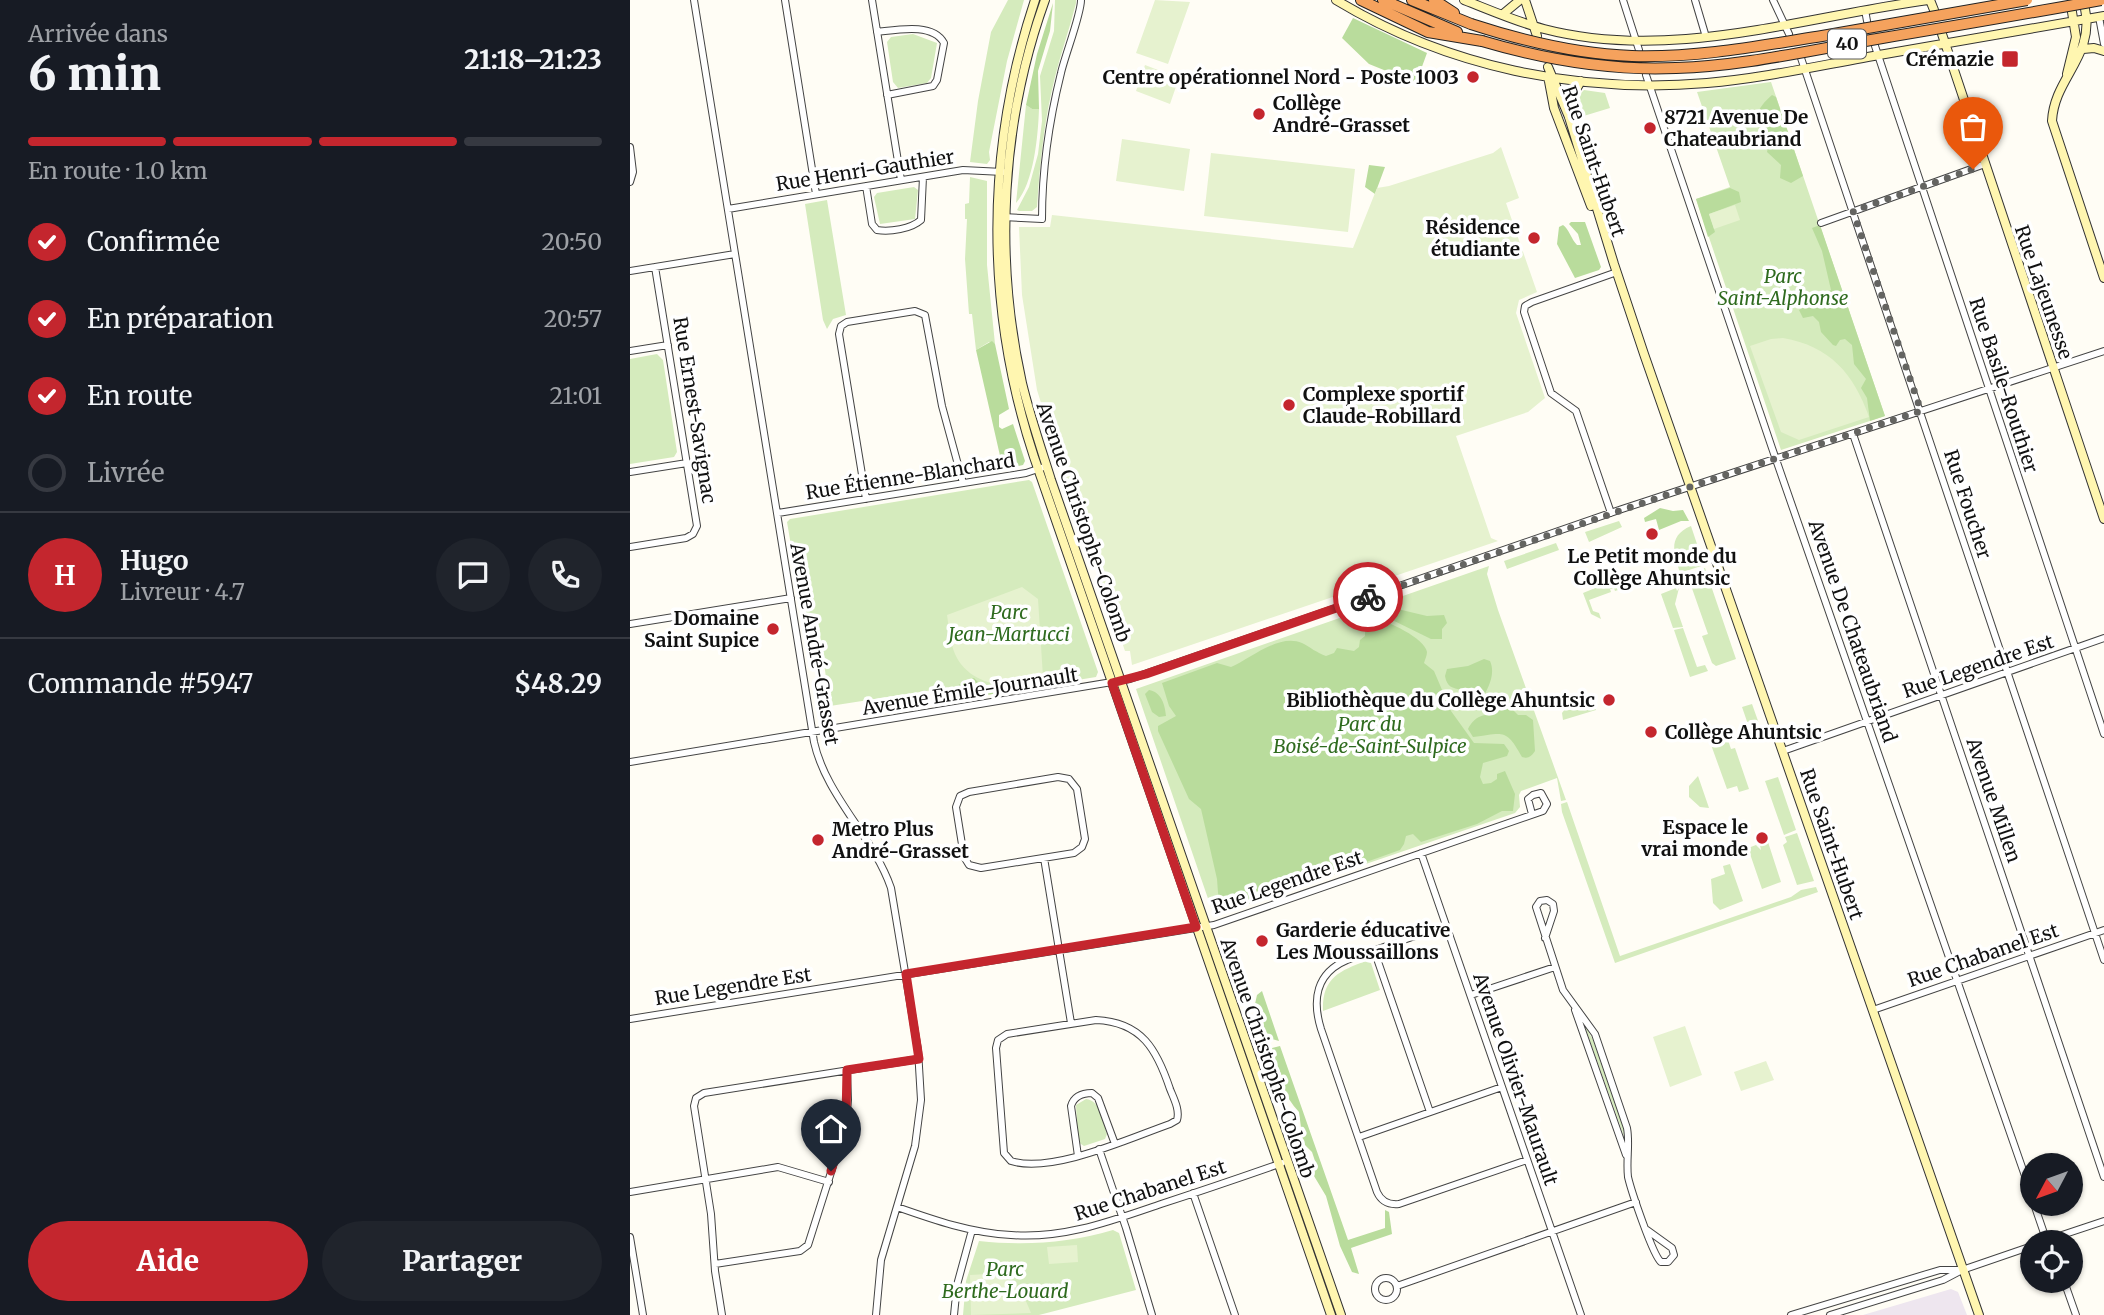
<!DOCTYPE html>
<html lang="fr">
<head>
<meta charset="utf-8">
<style>
	body { margin:0; font-family:Merriweather,serif; background:#20242c; color:#f1f3f6; height:100vh; display:flex; flex-direction:column; font-size:26px; white-space:nowrap }
	* { box-sizing:border-box; margin:0 }
	p { font-size:23px; color:#9ea1a6 }
	.icon { flex:none; width:38px; height:38px; fill:none; stroke:currentColor; stroke-width:2; stroke-linecap:round; stroke-linejoin:round }
	.map { position:relative; flex:1; overflow:hidden }
	.panel { display:flex; flex-direction:column; background:#171b24; width:630px }
	.panel>* { flex:none }
	.needle { width:46px; rotate:229deg }
	.tools { position:absolute; left:1390px; top:1153px; display:grid; gap:14px }
	.tools a { display:grid; place-items:center; width:63px; height:63px; border-radius:50%; background:#171b24; box-shadow:0 2px 5px #0004; font-size:35px }
	.pin { position:absolute; display:grid; place-items:center; width:60px; height:60px; color:#fff; margin:-72px -30px; border-radius:50% 50% 50% 0; rotate:-45deg; box-shadow:0 0 7px #0007 }
	.pin .icon { rotate:45deg }
	.courier { position:absolute; display:grid; place-items:center; width:70px; height:70px; margin:-35px; border:5px solid #c4262e; border-radius:50%; background:#fff; color:#222; box-shadow:0 2px 9px #0007 }
	.head em { font-style:normal; font-weight:800 }
	.head div { display:flex; flex-direction:column-reverse }
	.head { display:flex; align-items:center; justify-content:space-between; height:119px; padding:0 28px }
	h1 { font-size:46px; font-weight:800; line-height:52px }
	.bar { display:grid; grid-template-columns:repeat(4,1fr); gap:10px 7px; align-content:center; height:84px; padding:0 28px }
	.bar i { height:9px; border-radius:5px; background:#363941 }
	.bar .active { background:#c4262e }
	.bar p { grid-column:span 4 }
	.line { display:flex; align-items:center; gap:18px; padding:0 28px; border-top:2px solid #363941 }
	.line div { flex:1 }
	.round { display:grid; place-items:center; flex:none; width:74px; height:74px; border-radius:37px; background:#20242c }
	ol { padding:0 28px; list-style:none }
	li { display:flex; align-items:center; gap:21px; height:77px }
	li p { margin-inline-start:auto }
	li .icon { padding:7px; border-radius:50%; background:#c4262e; color:#fff; stroke-width:4 }
	li:last-child { color:#9ea1a6 }
	li i { width:38px; height:38px; border:4px solid #363941; border-radius:50% }
	.action { display:flex; gap:14px; margin-top:auto; padding:14px 28px }
	.action a { flex:1; height:80px; border-radius:42px; background:#c4262e; color:#fff; font-size:28px; font-weight:800; line-height:80px; text-align:center }
	.action a+a { background:#20242c; color:#f1f3f6 }
	main { display:flex; flex:1; min-height:0 }
	.map>svg:first-child { display:block }
	.industrial { fill:#eee6ef }
	.green { fill:#d5ebbd }
	.forest { fill:#b9dc9c }
	.pitch { fill:#e6f2cf }
	.lines { fill:none; stroke-linecap:round; stroke-linejoin:round }
	.street-casing { stroke:#444; stroke-width:8 }
	.secondary-casing { stroke:#333; stroke-width:10 }
	.highway-casing { stroke:#222; stroke-width:12 }
	.street { stroke:#fff; stroke-width:6 }
	.secondary { stroke:#fff6b0; stroke-width:8 }
	.highway { stroke:#f5a25d; stroke-width:10 }
	.highway-bridge-casing { stroke:#222; stroke-width:12; stroke-linecap:butt }
	.highway-bridge { stroke:#f5a25d; stroke-width:10 }
	.done { stroke:#646461; stroke-width:7; stroke-dasharray:0 12.6 }
	.route { stroke:#c4262e; stroke-width:9 }
	.poi-dot { fill:#c4262e; stroke:#fff; stroke-width:2.5 }
	.labels { text-anchor:middle; stroke-width:7; stroke-linejoin:round; paint-order:stroke }
	.shield { fill:#fff; stroke:#585858; stroke-width:2 }
	.shield-label { font-size:18px; font-weight:bold; fill:#111 }
	.poi-label { font-size:19px; font-weight:bold; fill:#111; stroke:#fff; text-anchor:end }
	.street-label { font-size:19px; fill:#111; stroke:#fff }
	.park-label { font-size:19px; font-style:italic; fill:#2f6b1f; stroke:#fff }
</style>
</head>
<body>
<main>
<section class="panel">
<div class="head"><div><h1>6 min</h1><p>Arrivée dans</p></div><em>21:18–21:23</em></div>
<div class="bar"><i class="active"></i><i class="active"></i><i class="active"></i><i></i><p>En route · 1.0 km</p></div>
<ol>
<li><svg class="icon" aria-label="check" viewBox="0 0 24 24"><path d="M5 12l5 5 9-10"/></svg>Confirmée<p>20:50</p></li>
<li><svg class="icon" aria-label="check" viewBox="0 0 24 24"><path d="M5 12l5 5 9-10"/></svg>En préparation<p>20:57</p></li>
<li><svg class="icon" aria-label="check" viewBox="0 0 24 24"><path d="M5 12l5 5 9-10"/></svg>En route<p>21:01</p></li>
<li><i></i>Livrée</li>
</ol>
<div class="line" style="height:126px"><b class="round" style="background:#c4262e;color:#fff">H</b><div><b>Hugo</b><p>Livreur · 4.7</p></div><a class="round"><svg class="icon" aria-label="chat" viewBox="0 0 24 24"><path d="M4 5h16v11H9l-5 4z"/></svg></a><a class="round"><svg class="icon" aria-label="phone" viewBox="0 0 24 24"><path d="M5 4h4l2 5-3 2q2 4 5 5l2-3 5 2v4C11 20 4 13 5 4z"/></svg></a></div>
<div class="line" style="height:91px"><div>Commande #5947</div><b>$48.29</b></div>
<div class="action"><a>Aide</a><a>Partager</a></div>
</section>
<div class="map">
<svg width="1474" height="1315" viewBox="0 0 1474 1315">
	<rect width="100%" height="100%" fill="#fffdf5"/>
	<path class="industrial" d="M1321,1289L1328,1292L1337,1315H1233Z"/>
	<path class="green" d="M378,0H394L377,61L359,152L360,160L357,164L340,162L348,101L361,32Z
		M425,0H446V3C440,28 431,52 425,77C414,120 410,163 407,207L402,211H389L387,210L399,187L408,154L412,121L410,76L424,31Z
		M283,34L307,43L301,78L297,83L268,88L263,82L257,42L261,37Z
		M1141,82L1255,416L1151,450L1066,199L1100,187L1067,92Z
		M954,90L975,93L980,108L947,118L948,96Z
		M396,105L402,109H409C408,136 404,183 386,203Z
		M340,177L357,181V265L365,344L359,342L346,350L342,314H339L335,259L337,219H335V204L339,203Z
		M284,187L288,190L285,219L250,224L244,197L247,193Z
		M197,200L216,315L203,319L197,329L193,320L175,204Z
		M27,354L33,360L47,452L44,457L0,464V359Z
		M399,480L402,482L468,672L466,677L325,700L322,687L200,706L188,620L174,622L157,522L160,519Z
		M989,521L992,527L959,542L955,532Z
		M1061,526L1074,565L1050,573C1044,554 1037,536 1061,526Z
		M926,543L929,550L877,569L874,561Z
		M859,566L857,574L868,610L936,800L931,801L927,778L891,791L889,795L890,807L885,813L584,916L506,689Z
		M1075,568L1106,659L1086,666L1082,663L1072,636L1078,634L1058,577L1052,576Z
		M990,578L994,588L985,591L984,588L980,589L981,592L959,600L963,611L969,613L971,619L961,614L953,593Z
		M1046,588L1047,591L1049,588L1045,604L1053,627L1043,628L1031,594Z
		M1053,628L1067,667L1075,665L1078,671L1060,677L1044,630Z
		M962,699L966,710L933,720L932,713L935,709Z
		M1122,704L1132,732L1122,736L1112,707Z
		M1098,740L1101,749L1105,748L1119,789L1109,792L1107,786L1097,789L1080,742Z
		M1068,776L1078,805L1079,808L1070,807L1059,797V786Z
		M1148,777L1166,830L1154,835L1135,781Z
		M937,802L990,956L1161,897L1171,890L1186,887L1188,892L985,963L932,812L931,804Z
		M1167,833L1184,881L1167,885L1153,845L1157,842L1155,837Z
		M1138,842L1151,882L1132,889L1118,848L1126,845L1131,850L1130,845Z
		M1100,864L1113,901L1090,910L1083,903L1081,879L1095,874L1093,866Z
		M736,961L741,963L750,990L693,1011C692,978 709,971 736,961Z
		M954,1024L963,1040L993,1127L995,1139Z
		M456,1099C471,1101 473,1121 477,1134L475,1139L454,1146L448,1142L446,1105Z
		M483,1230L489,1233L506,1290L409,1315H333L336,1281L349,1241C396,1246 438,1243 483,1230Z"/>
	<path class="forest" d="M423,3L420,31L408,71L409,109H402L396,105L407,54Z
		M723,18L797,53L786,83L739,64L712,38Z
		M1142,95L1146,97L1173,176L1161,183L1150,178L1151,165L1137,152L1140,138C1137,134 1131,130 1129,125C1123,113 1134,102 1142,95Z
		M739,165L755,167L745,194L735,187Z
		M1100,188L1109,192L1111,202L1079,214L1085,232L1078,237L1066,199Z
		M941,222H955L971,267L969,270L945,278L927,244L929,227L933,225C939,229 941,239 947,245H951L948,234L939,224Z
		M1190,225L1255,416L1240,421L1237,398L1231,388L1236,379L1224,364L1222,345L1215,339L1210,340L1206,346L1203,345L1191,332L1189,322L1183,316L1173,318L1169,310L1201,290L1192,251L1182,228Z
		M362,341L365,344L379,409L369,415V427L372,429L383,424L395,461L393,465L373,469L346,350Z
		M1030,508L1043,511L1053,510L1059,521H1051L1029,530L1026,519L1015,522L1014,518Z
		M759,607L797,616L814,615L817,623L812,629V639H801L748,613L750,610L755,612Z
		M745,618C757,621 795,638 797,652C797,656 795,659 794,663L804,671L821,711L844,743L874,744L879,751L877,756L853,763L850,777L853,784L861,783L867,779V774L875,771L885,794L883,811H872L847,824L791,842L783,834L776,836L774,844L770,850L593,913L589,906L587,879L571,809L559,799L528,731V726L546,716L539,706L532,683L587,663L601,667C620,659 649,633 672,643C680,647 687,653 696,656L704,653L707,648L724,651L729,647L730,640L735,636V624Z
		M854,659L860,661C866,674 858,689 851,700H840L832,690C822,688 817,687 815,676L817,669L838,666Z
		M344,678L353,687L365,688L368,693L329,700L326,686Z
		M519,690C531,692 535,704 536,716L529,717L522,712L515,694Z
		M871,707H880L888,715H896L903,720L905,751C901,757 898,759 892,757C876,728 874,733 843,737L838,729C845,715 854,715 867,713Z
		M632,991L649,1041L642,1039L629,1023L625,1004L627,995Z
		M650,1046L718,1240L755,1228V1210L759,1212L762,1234L721,1248L729,1274L722,1272L710,1246L696,1196L684,1176L685,1161L682,1152L673,1143L669,1112C653,1095 646,1072 638,1049Z"/>
	<path class="pitch" d="M525,0L560,2L538,64L506,53Z
		M515,65L549,78L540,104L506,91Z
		M492,139L560,149L554,191L486,181Z
		M871,147L889,198L876,203L907,292L889,300L886,313L915,398L898,412L826,436L861,538L868,541L502,665L500,651H495L427,454L407,390L392,295L389,227H420L422,215L723,248L747,188L759,186L863,153Z
		M581,153L725,169L718,232L574,216Z
		M1105,205L1110,220L1084,229L1079,214Z
		M1153,338C1200,346 1224,374 1239,417L1169,440L1151,432L1120,346L1141,339Z
		M392,587L408,599L413,677C384,693 339,686 325,654C320,642 319,628 317,615Z
		M1055,1026L1072,1075L1040,1087L1023,1037Z
		M1136,1061L1144,1080L1111,1091L1104,1072Z
		M447,1245L448,1262L419,1264L417,1247Z
		M358,1274C386,1279 391,1288 401,1313L341,1315L340,1275Z"/>
	<g class="lines">
		<g class="street-casing">
			<path id="street" d="M64,0L184,742C196,796 243,836 261,888L288,1050L291,1100L285,1146L251,1260L246,1315
				M155,0L186,194
				M242,0L271,180
				M993,0L1009,50
				M1065,0L1076,37
				M1143,0L1159,34
				M1235,10L1237,21
				M1469,17L1474,44
				M247,32C266,30 303,22 314,43L307,80L303,86L257,95
				M1245,46L1474,734
				M1171,58L1474,960
				M1016,75L1142,448L1402,1196
				M0,147L3,172L0,182
				M236,186L242,224L247,230C260,232 281,229 291,220L293,177
				M98,209L333,170L373,172
				M372,217L412,219C412,170 419,121 431,73C435,55 451,15 451,0
				M1191,223L1355,164
				M0,271L105,254
				M0,351L38,345
				M1223,434L1474,1177
				M0,472L57,463
				M236,499L209,334L211,326L217,322L285,311L295,315L312,406L333,483
				M148,513L396,473L417,466
				M981,513L946,411L921,393L894,312L895,306L902,302L987,272
				M0,547L56,538L63,534L67,526L25,267
				M0,624L161,598
				M1153,751L1474,638
				M0,762L500,679L992,509L1474,351
				M428,777L439,779L447,789L455,839L452,847L444,853L351,868L339,865L334,857L326,807L330,796L339,792Z
				M791,853L951,1315
				M414,858L441,1023
				M816,925L717,960C686,973 682,1000 691,1029L747,1192C751,1201 759,1205 769,1204L897,1160
				M915,938L924,911L923,904L917,900L910,901L906,907L933,990L965,1034L997,1128C1000,1144 996,1160 998,1177C1001,1190 1023,1256 1031,1262H1038L1044,1255L1042,1248L1017,1230
				M744,950L800,1112
				M841,995L925,967
				M945,1010L996,1155
				M1243,1010L1474,930
				M0,1019L584,925L913,811L917,804L911,793L903,795L898,799L902,814
				M466,1020C512,1022 527,1050 540,1089C544,1099 550,1110 547,1120L540,1124C500,1138 422,1174 381,1161L374,1153L366,1048L368,1040L377,1034Z
				M729,1137L872,1087
				M469,1149L496,1228L522,1315
				M448,1156L441,1106C444,1096 452,1093 462,1093L468,1098L485,1144
				M0,1192L148,1167L199,1182
				M563,1193L605,1315
				M1404,1204L1417,1242
				M267,1207C304,1220 341,1233 381,1235C434,1239 481,1221 531,1204C571,1191 612,1177 652,1163
				M0,1237L13,1315
				M1411,1242L1474,1221
				M85,1264L170,1251L178,1245L216,1125L218,1100L217,1070
				M745 1289a11 11 0 1 1 22 0a11 11 0 1 1-22 0Z
				M1434,1281L1446,1315
				M767,1286L1006,1202
				M92,1315L85,1271L81,1214L64,1106L66,1098L74,1093L289,1059
				M324,1315L327,1285L342,1230
				M1161,1315L1310,1270H1330
				M1200,1315L1313,1280L1332,1270L1402,1246"/>
		</g>
		<g class="secondary-casing">
			<path id="secondary" d="M405,0C355,150 355,308 404,457L701,1315
				M415,0C371,122 364,257 392,383C400,416 411,448 421,480L711,1315
				M706,0C817,67 948,94 1077,83C1136,78 1196,64 1255,54C1328,41 1401,28 1474,16
				M834,0C860,10 887,22 914,29C1041,62 1172,17 1298,0
				M895,0L907,36
				M1300,0L1304,10
				M1455,9C1465,56 1424,78 1422,121L1474,278
				M873,14L890,0
				M1312,34L1474,519
				M1453,49L1464,48L1474,51
				M918,67L939,117L984,264L1014,354L1349,1315
				M1437,74L1446,37L1442,12
				M918,76L924,108L961,206
				M939,117L944,93L951,81"/>
		</g>
		<g class="highway-casing">
			<path id="highway" d="M731,0L798,32L852,41
				M753,0L827,32
				M782,0L841,24
				M804,0L824,13"/>
		</g>
		<use href="#street" class="street"/>
		<use href="#secondary" class="secondary"/>
		<use href="#highway" class="highway"/>
		<g class="highway-bridge-casing">
			<path id="highway-bridge" d="M841,24C893,41 947,54 1002,56C1066,58 1129,46 1192,36C1260,24 1328,12 1397,0
				M852,41C916,60 980,71 1046,68C1112,66 1176,51 1241,40C1318,27 1395,14 1471,0"/>
		</g>
		<use href="#highway-bridge" class="highway-bridge"/>
	</g>
	<g class="lines">
		<path class="done" d="M738,597L1083,479L1291,411L1223,211L1343,169"/>
		<path class="route" d="M201,1171L216,1119L217,1070L289,1059L276,974L566,927L482,683L516,674L738,597"/>
	</g>
	<g class="poi-dot">
		<rect x="1371" y="50" width="18" height="18" rx="3.5"/>
		<circle cx="843" cy="77" r="7"/>
		<circle cx="629" cy="114" r="7"/>
		<circle cx="1020" cy="128" r="7"/>
		<circle cx="904" cy="238" r="7"/>
		<circle cx="659" cy="405" r="7"/>
		<circle cx="1022" cy="534" r="7"/>
		<circle cx="143" cy="629" r="7"/>
		<circle cx="979" cy="700" r="7"/>
		<circle cx="1021" cy="732" r="7"/>
		<circle cx="1132" cy="838" r="7"/>
		<circle cx="188" cy="840" r="7"/>
		<circle cx="632" cy="941" r="7"/>
	</g>
	<g class="labels">
		<rect class="shield" x="1198" y="29.5" width="38" height="29" rx="5"/>
		<g class="shield-label">
			<text x="1217" y="50">40</text>
		</g>
		<g class="poi-label">
			<text x="1364" y="66">Crémazie</text>
			<text x="829" y="84">Centre opérationnel Nord - Poste 1003</text>
			<text x="643" y="110" text-anchor="start">Collège<tspan x="643" dy="22">André-Grasset</tspan></text>
			<text x="1034" y="124" text-anchor="start">8721 Avenue De<tspan x="1034" dy="22">Chateaubriand</tspan></text>
			<text x="890" y="234">Résidence<tspan x="890" dy="22">étudiante</tspan></text>
			<text x="673" y="401" text-anchor="start">Complexe sportif<tspan x="673" dy="22">Claude-Robillard</tspan></text>
			<text x="1022" y="563" text-anchor="middle">Le Petit monde du<tspan x="1022" dy="22">Collège Ahuntsic</tspan></text>
			<text x="129" y="625">Domaine<tspan x="129" dy="22">Saint Supice</tspan></text>
			<text x="965" y="707">Bibliothèque du Collège Ahuntsic</text>
			<text x="1035" y="739" text-anchor="start">Collège Ahuntsic</text>
			<text x="1118" y="834">Espace le<tspan x="1118" dy="22">vrai monde</tspan></text>
			<text x="202" y="836" text-anchor="start">Metro Plus<tspan x="202" dy="22">André-Grasset</tspan></text>
			<text x="646" y="937" text-anchor="start">Garderie éducative<tspan x="646" dy="22">Les Moussaillons</tspan></text>
		</g>
		<g class="street-label">
			<text transform="translate(964 161) rotate(71)" y="7">Rue Saint-Hubert</text>
			<text transform="translate(235 170) rotate(-9)" y="7">Rue Henri-Gauthier</text>
			<text transform="translate(1414 292) rotate(71)" y="7">Rue Lajeunesse</text>
			<text transform="translate(1374 385) rotate(72)" y="7">Rue Basile-Routhier</text>
			<text transform="translate(65 410) rotate(81)" y="7">Rue Ernest-Savignac</text>
			<text transform="translate(280 476) rotate(-9)" y="7">Rue Étienne-Blanchard</text>
			<text transform="translate(1338 504) rotate(72)" y="7">Rue Foucher</text>
			<text transform="translate(454 522) rotate(71)" y="7">Avenue Christophe-Colomb</text>
			<text transform="translate(1223 631) rotate(71)" y="7">Avenue De Chateaubriand</text>
			<text transform="translate(185 644) rotate(80)" y="7">Avenue André-Grasset</text>
			<text transform="translate(1348 666) rotate(-19)" y="7">Rue Legendre Est</text>
			<text transform="translate(340 691) rotate(-9)" y="7">Avenue Émile-Journault</text>
			<text transform="translate(1364 800) rotate(71)" y="7">Avenue Millen</text>
			<text transform="translate(1202 844) rotate(71)" y="7">Rue Saint-Hubert</text>
			<text transform="translate(657 882) rotate(-19)" y="7">Rue Legendre Est</text>
			<text transform="translate(1353 955) rotate(-19)" y="7">Rue Chabanel Est</text>
			<text transform="translate(103 986) rotate(-9)" y="7">Rue Legendre Est</text>
			<text transform="translate(638 1058) rotate(71)" y="7">Avenue Christophe-Colomb</text>
			<text transform="translate(886 1079) rotate(71)" y="7">Avenue Olivier-Maurault</text>
			<text transform="translate(520 1190) rotate(-18)" y="7">Rue Chabanel Est</text>
		</g>
		<g class="park-label">
			<text x="1153" y="283">Parc<tspan x="1153" dy="22">Saint-Alphonse</tspan></text>
			<text x="379" y="619">Parc<tspan x="379" dy="22">Jean-Martucci</tspan></text>
			<text x="740" y="731">Parc du<tspan x="740" dy="22">Boisé-de-Saint-Sulpice</tspan></text>
			<text x="375" y="1276">Parc<tspan x="375" dy="22">Berthe-Louard</tspan></text>
		</g>
	</g>
</svg>
<div class="tools">
<a><svg class="needle" viewBox="-14 -14 28 28"><path d="M0-13l5 13h-10z" fill="#e53935"/><path d="M0 13l5-13h-10z" fill="#9ea1a6"/></svg></a>
<a><svg class="icon" aria-label="locate" viewBox="0 0 24 24"><circle cx="12" cy="12" r="6"/><path d="M12 2v4M12 18v4M2 12h4M18 12h4"/></svg></a>
</div>
<div class="pin" style="left:1343px;top:169px;background:#ea580c"><svg class="icon" aria-label="bag" viewBox="0 0 24 24"><path d="M5 8h14l-1 12H6zM9 8a3 3 0 0 1 6 0"/></svg></div>
<div class="pin" style="left:201px;top:1171px;background:#1f2937"><svg class="icon" aria-label="home" viewBox="0 0 24 24"><path d="M3 11l9-7 9 7M6 9v11h12V9"/></svg></div>
<div class="courier" style="left:738px;top:597px"><svg class="icon" aria-label="bike" viewBox="0 0 24 24"><circle cx="6" cy="16" r="4"/><circle cx="18" cy="16" r="4"/><path d="M6 16l4-8h5l3 8M10 8l3 8H6M13 5h3"/></svg></div>
</div>
</main>
</body>
</html>
